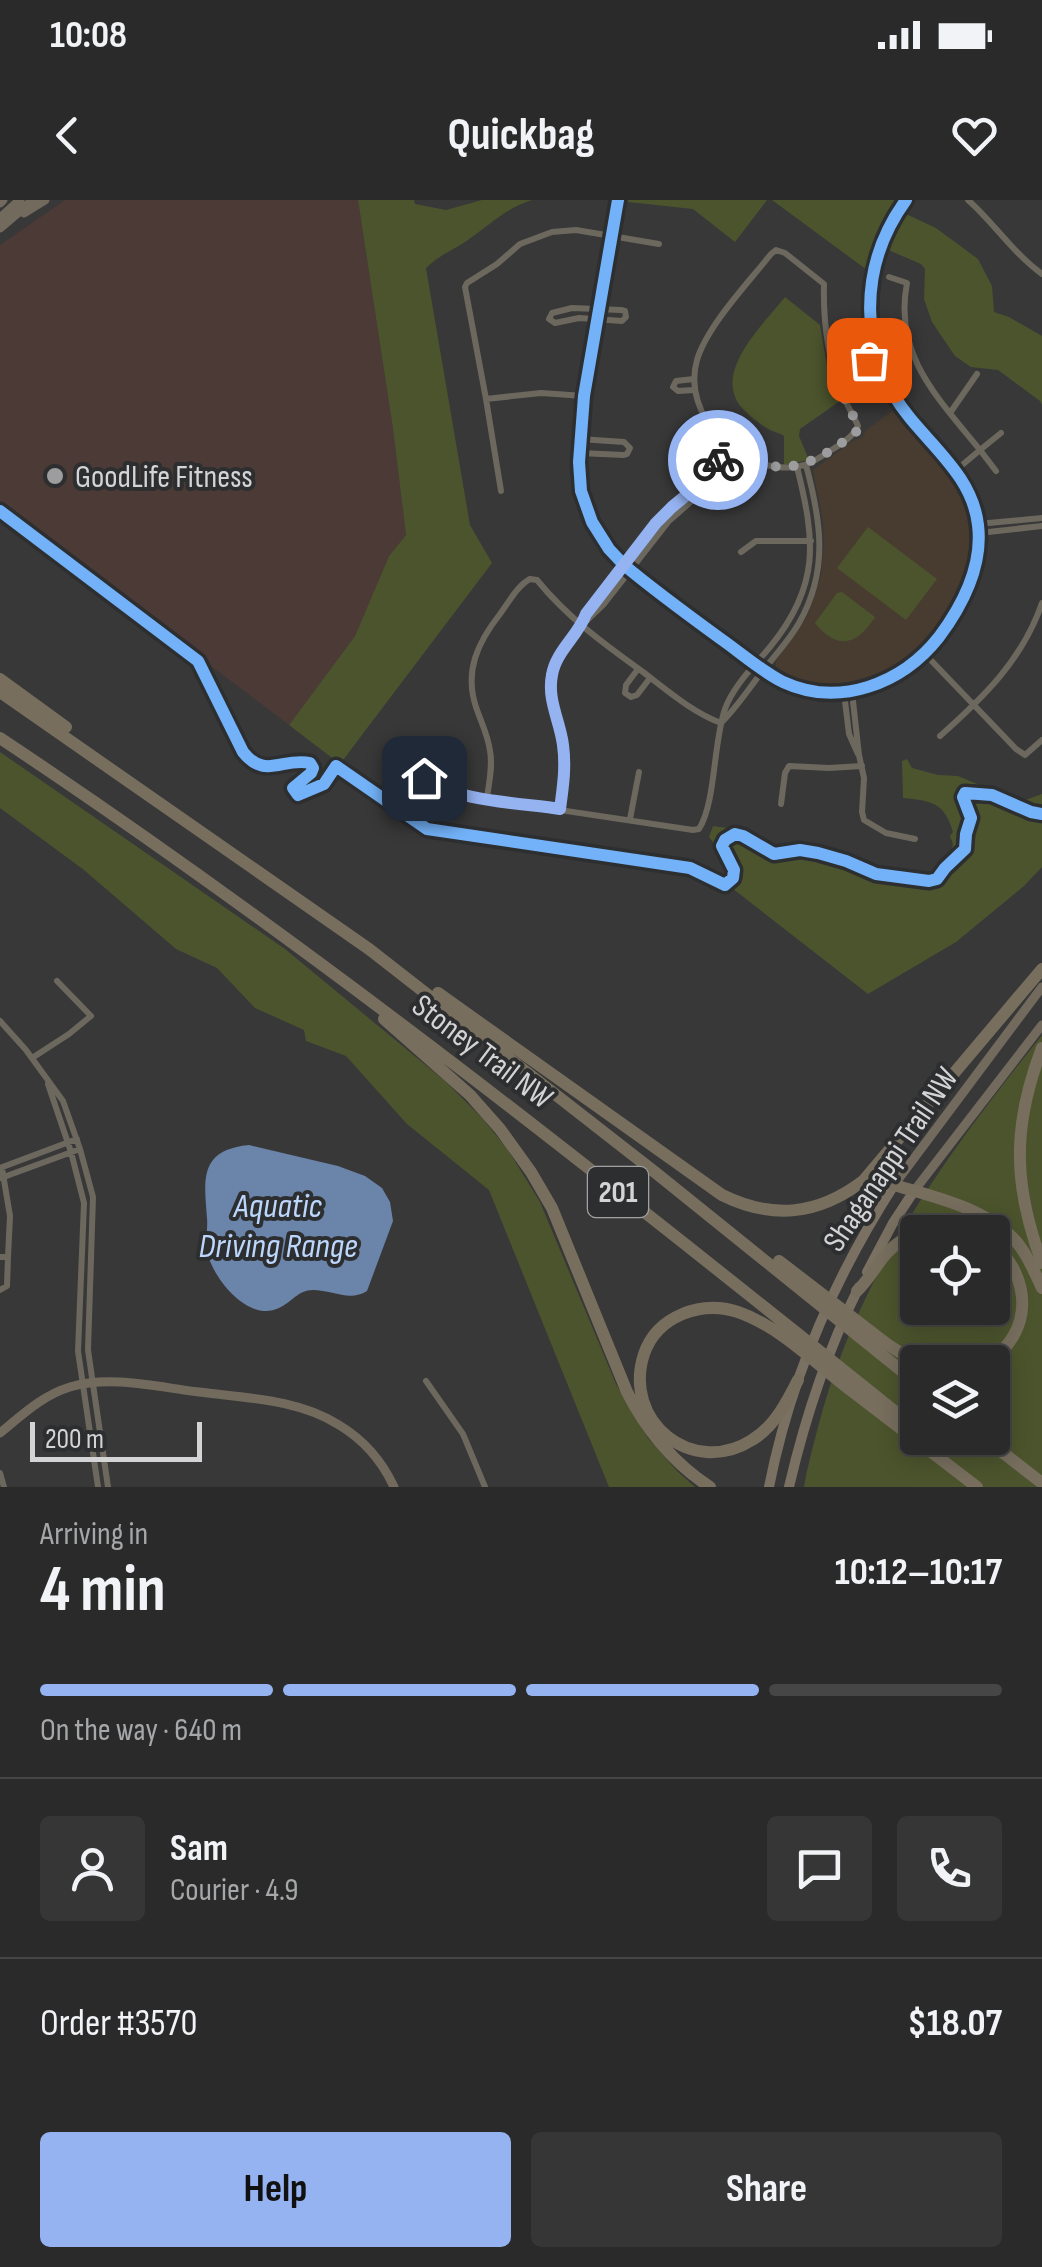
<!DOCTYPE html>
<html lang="en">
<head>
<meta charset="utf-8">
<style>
	body { margin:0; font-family:"Sofia Sans Condensed",sans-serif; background:#363637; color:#f1f3f6; height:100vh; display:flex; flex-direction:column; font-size:38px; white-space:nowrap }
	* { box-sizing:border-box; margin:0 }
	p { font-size:32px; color:#a5a7a9 }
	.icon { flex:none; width:55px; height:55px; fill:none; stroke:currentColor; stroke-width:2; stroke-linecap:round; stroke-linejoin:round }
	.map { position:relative; height:1287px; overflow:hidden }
	.sheet { display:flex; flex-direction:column; background:#2a2a2b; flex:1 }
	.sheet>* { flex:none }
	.tools { position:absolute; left:900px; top:1015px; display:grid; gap:20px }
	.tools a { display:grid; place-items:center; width:110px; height:110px; border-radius:10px; background:#2a2a2b; box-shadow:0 5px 25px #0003,0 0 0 2px #464647; font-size:50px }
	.scale { position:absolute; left:30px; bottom:25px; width:172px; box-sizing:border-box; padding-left:10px; border:5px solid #d4d4d6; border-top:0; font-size:28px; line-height:35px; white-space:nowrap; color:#d4d4d6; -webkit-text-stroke:8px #2d2e30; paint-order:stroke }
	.pin { position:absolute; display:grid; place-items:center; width:85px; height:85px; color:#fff; margin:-42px; border-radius:20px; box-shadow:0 5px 15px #0006 }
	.courier { position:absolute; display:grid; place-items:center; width:100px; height:100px; margin:-50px; border:8px solid #95b2f1; border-radius:50%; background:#fff; color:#222; box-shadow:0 2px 12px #0007 }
	.overview em { font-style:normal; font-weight:700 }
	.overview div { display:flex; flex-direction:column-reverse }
	.overview { display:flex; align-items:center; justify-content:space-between; height:170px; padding:0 40px }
	h1 { font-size:65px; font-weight:700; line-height:75px }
	.bar { display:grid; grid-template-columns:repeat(4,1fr); gap:15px 10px; align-content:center; height:120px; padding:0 40px }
	.bar i { height:12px; border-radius:8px; background:#464647 }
	.bar .selected { background:#95b2f1 }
	.bar p { grid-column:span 4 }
	.line { display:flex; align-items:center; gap:25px; padding:0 40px; border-top:2px solid #464647 }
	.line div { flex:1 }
	.round { display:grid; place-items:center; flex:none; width:105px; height:105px; border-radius:10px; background:#363637 }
	.action { display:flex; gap:20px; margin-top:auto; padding:20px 40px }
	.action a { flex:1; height:115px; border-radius:10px; background:#95b2f1; color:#111; font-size:40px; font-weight:700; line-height:115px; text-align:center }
	.action a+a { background:#363637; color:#f1f3f6 }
	.status { display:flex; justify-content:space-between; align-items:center; height:70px; padding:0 50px; background:#2a2a2b; direction:ltr }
	.status svg { height:28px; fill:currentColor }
	header { display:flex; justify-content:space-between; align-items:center; height:130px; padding:0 40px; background:#2a2a2b; font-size:45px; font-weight:700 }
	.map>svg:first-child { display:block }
	.commercial { fill:#4b3a35 }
	.education { fill:#483c30 }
	.green { fill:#4c542d; fill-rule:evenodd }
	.water { fill:#6b84aa }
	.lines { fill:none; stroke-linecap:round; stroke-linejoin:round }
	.street { stroke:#6d685e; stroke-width:6 }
	.secondary { stroke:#736a5e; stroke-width:9 }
	.primary { stroke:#7b7162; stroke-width:10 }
	.highway { stroke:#776e5e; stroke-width:12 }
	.cycleway-casing { stroke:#2d2e30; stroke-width:19 }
	.cycleway { stroke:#73b2f8; stroke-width:12 }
	.done { stroke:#9d9d9f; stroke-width:10; stroke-dasharray:0 18 }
	.route { stroke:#95b2f1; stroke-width:12 }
	.poi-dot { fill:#9d9d9f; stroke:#2d2e30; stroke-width:4 }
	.labels { text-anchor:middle; stroke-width:8; stroke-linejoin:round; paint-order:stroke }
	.shield { fill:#2d2e30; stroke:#a2a2a4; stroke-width:2.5 }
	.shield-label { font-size:30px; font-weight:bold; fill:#d4d4d6 }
	.poi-label { font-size:32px; fill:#d4d4d6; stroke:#2d2e30; text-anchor:start }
	.street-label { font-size:32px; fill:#d4d4d6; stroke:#2d2e30 }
	.water-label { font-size:35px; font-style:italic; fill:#bcd6fc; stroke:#2d2e30 }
</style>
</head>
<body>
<div class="status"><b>10:08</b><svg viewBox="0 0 49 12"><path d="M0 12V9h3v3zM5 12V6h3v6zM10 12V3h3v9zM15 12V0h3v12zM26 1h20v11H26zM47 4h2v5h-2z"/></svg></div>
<header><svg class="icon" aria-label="back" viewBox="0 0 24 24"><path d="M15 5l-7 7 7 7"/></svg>Quickbag<svg class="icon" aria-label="heart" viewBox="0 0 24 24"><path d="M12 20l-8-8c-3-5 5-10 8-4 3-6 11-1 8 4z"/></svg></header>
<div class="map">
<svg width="1042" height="1287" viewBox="0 0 1042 1287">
	<rect width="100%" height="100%" fill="#383839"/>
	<path class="commercial" d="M65,0H358L393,229L406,335L389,356L355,436L289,525L0,307V45Z"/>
	<path class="education" d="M895,209L945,268L963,294L973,324L971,361L956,397L943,418L919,446L894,467L857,484L820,486L808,484L781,473L776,466V461L807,416L821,376L824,345L823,321L813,270L853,241L863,237L866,230Z"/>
	<path class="green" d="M358,0H414L415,4L446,10L482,0H532C506,8 490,25 468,40C452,51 442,53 426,68L470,325L492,363L340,564L289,525L355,436L389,356L406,335L393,229Z
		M628,0H767L735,42L693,9L628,2Z
		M772,0H896L897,1L880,30L867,70Z
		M906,14L936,28L978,59L992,86L994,112L1009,117L1042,136V205L1040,201L998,170L971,167L955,156L932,122L924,99L925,69L921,64L886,49Z
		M785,97L820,125L828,172L840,201L800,229L799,236L809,260L784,265V236C779,233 775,232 770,230C762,226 751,217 745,211C708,176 763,125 785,97Z
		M868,327L937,379L906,420L837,368Z
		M842,392L875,417C857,445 838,451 815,423L837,393Z
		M0,552L285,749L445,881L483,919L508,950L540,1002L616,1184L648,1238L677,1271L695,1287H609L489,990L407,924L346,856L306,841L304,830L255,808L217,768L176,749L84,670L0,608Z
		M907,559L912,568L938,575L958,576L1020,602L1042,594V667L1024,686L956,742L868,794L723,681L726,659L709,637L713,626L741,630L770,647L781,650L800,644L816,647L844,654L877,669L935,678L943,662L950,658L953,644L950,636L953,632C944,602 932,601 903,598L902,561Z
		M1042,835V1287H804C807,1267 813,1247 818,1227C857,1076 946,955 1042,835ZM918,1032H992V1108H918ZM918,1162H992V1238H918Z"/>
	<path class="water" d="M249,945L338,966L365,976L382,988L390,1002L393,1021L367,1091C350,1102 332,1090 313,1090C298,1090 292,1102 279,1108C248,1123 213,1078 207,1052C205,1040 208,1030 207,1018C204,979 199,950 249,945Z"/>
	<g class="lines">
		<path class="street" d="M968,0C994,23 1013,53 1042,74
			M776,50L785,53L824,84C823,121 827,154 840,189C845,202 853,214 858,226C853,237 841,244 830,251C819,258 809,265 796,267C740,274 681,216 697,160C707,126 748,83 771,54Z
			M889,77L907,83C893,155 938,198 980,250L1001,233
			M572,108L621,110L625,111L626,117L622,121L579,118L555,123L549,119L552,113Z
			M877,153L908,143
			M831,162L875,149
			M834,171L877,158
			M694,179L676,181L673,187L678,191L694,190
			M584,196L541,193L486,199L465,87L467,83L497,64L520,44L552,32L576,30L659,44
			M486,199L501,291
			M950,213L977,174
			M579,253L624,255L627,254L630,248L624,242L580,239
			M955,271L980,250L996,271
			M978,324L1042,318
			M979,333L1042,326
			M741,352L756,341H811
			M582,425L586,414L656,323L672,307L700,284L729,244
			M924,453L1016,549L1025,555L1042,540
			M638,469L626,485L625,493L631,497L637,495L650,478
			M852,492L859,555L864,578L862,612L864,620L886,633L915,639
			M844,493L849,534L858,554
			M722,522C739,505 751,485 766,467C777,453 790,439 799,423C829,370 821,321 806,265
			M940,536C984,497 1023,459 1042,403
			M407,558C420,578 436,589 459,595L693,630L699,629C716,602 713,543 725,509C733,486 755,465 770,447C821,385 815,340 797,267
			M487,598C489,582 493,566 490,551C488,535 481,522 476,507C464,471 478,442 500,414C509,402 517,386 530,379L537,380C567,417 604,444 643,472C668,491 692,512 721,523
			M781,604L785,573L789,566L829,568L862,566
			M560,609L565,564L561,535L552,501L551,477L556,461L581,426L604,404L669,321L710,285L736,251
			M630,619L639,572
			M0,821L26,850L63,901L80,949L93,997L88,1150L108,1287
			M32,858L69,834L91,816L57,781
			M48,884L71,952L84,1003L78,1151L98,1287
			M0,968L77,939
			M1,978L80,949
			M0,1057H8L10,1016L2,968
			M0,1090L7,1086L8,1057
			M426,1181L463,1234L485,1287
			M0,1273L4,1287"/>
		<path class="secondary" d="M618,0L584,196L579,262L581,291L592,322L609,349L624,365C655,391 688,415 721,439C741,453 761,471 783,482C839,508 902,484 939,437C962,406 983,365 978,325C973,280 937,251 910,218C857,154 858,66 906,0
			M0,3L3,0
			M24,13L45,0
			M0,18L20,0
			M0,28L33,0
			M894,985L1042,787
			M914,991L1042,825
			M0,1233C22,1215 43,1195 70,1187C111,1175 157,1187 199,1192C245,1198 299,1199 339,1225C364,1240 382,1261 394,1287"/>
		<path class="primary" d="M867,1072L893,1023L914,991
			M769,1287C790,1180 835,1077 894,985
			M789,1287C805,1218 827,1151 859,1087"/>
		<path class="highway" d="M0,479L66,527
			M0,492L369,749L656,973L918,1184
			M0,538C319,750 619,990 918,1230
			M438,793L722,995C773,1020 818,1015 863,981L1042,769
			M384,819L470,895L500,929L531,972L552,1008L627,1192C647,1231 673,1263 710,1287
			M1042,848C1012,926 1013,985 1042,1063
			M894,985C935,997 985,1008 1015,1040C1027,1054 1034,1071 1042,1088
			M779,1061L887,1144L918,1164
			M857,1091C869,1080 876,1065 887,1053C910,1028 944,1021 975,1032
			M988,1162C1034,1132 1032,1077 992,1042
			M798,1180C787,1202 774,1227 752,1240C692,1278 622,1221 644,1154C657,1116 701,1100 738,1112C778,1126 811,1159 844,1185C888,1219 933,1253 977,1287
			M984,1238L1042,1283"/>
		<g class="cycleway-casing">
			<path id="cycleway" d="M618,0L584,196L579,262L581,291L592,322L609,349L624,365C655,391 688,415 721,439C741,453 761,471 783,482C839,508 902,484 939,437C962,406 983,365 978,325C973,280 937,251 910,218C857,154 858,66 906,0
				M0,311L198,461L243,552C265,580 283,557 310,563L313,568L311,573L293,588L298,595L324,584L336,566L427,629L690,668L725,685L733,678L734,670L722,646L725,640L735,634L743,636L774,654L800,650L818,653L846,661L876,674L929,681L937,679L945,668L965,649L966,634L971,618L963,597L965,593L992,595L1031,612L1042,614"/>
		</g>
		<use href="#cycleway" class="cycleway"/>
	</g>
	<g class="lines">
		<path class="done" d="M718,260L729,244C776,284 815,266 857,231L858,226L840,189L831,162L875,149L878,158L869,160"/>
		<path class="route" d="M424,578C454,601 521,603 560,609C563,587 566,567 563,545C560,521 547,500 552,475C556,451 578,436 586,414L656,323L672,307L700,284L718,260"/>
	</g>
	<circle class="poi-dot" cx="55" cy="276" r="10"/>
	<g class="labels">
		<rect class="shield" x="588" y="967" width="60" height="50" rx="8"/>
		<g class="shield-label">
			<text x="618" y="1002">201</text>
		</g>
		<g class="poi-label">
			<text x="75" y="287">GoodLife Fitness</text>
		</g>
		<g class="street-label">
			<text transform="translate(483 851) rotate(37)" y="11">Stoney Trail NW</text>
			<text transform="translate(890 959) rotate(-56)" y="11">Shaganappi Trail NW</text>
		</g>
		<g class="water-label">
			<text x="278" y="1017">Aquatic<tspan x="278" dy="40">Driving Range</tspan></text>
		</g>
	</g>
</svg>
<div class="tools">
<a><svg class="icon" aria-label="locate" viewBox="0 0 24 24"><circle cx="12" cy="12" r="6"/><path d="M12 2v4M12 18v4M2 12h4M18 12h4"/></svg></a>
<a><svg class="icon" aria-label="layers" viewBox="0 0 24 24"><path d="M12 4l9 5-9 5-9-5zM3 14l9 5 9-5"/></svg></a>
</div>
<div class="scale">200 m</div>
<div class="pin" style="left:869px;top:160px;background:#ea580c"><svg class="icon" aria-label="bag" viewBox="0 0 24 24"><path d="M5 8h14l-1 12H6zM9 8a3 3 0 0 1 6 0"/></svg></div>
<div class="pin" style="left:424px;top:578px;background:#1f2937"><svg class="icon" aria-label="home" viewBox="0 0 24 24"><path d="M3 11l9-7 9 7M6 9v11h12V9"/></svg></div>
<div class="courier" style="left:718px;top:260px"><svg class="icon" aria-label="bike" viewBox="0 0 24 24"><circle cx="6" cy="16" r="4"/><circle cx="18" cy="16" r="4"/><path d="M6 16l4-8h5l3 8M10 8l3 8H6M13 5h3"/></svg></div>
</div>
<section class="sheet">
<div class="overview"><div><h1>4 min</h1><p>Arriving in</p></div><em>10:12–10:17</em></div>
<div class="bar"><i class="selected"></i><i class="selected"></i><i class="selected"></i><i></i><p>On the way · 640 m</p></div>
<div class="line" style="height:180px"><a class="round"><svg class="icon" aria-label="person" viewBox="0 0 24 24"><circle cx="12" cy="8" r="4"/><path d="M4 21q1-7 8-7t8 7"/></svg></a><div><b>Sam</b><p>Courier · 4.9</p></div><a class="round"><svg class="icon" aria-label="chat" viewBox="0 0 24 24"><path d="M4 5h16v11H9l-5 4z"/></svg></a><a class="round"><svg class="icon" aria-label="phone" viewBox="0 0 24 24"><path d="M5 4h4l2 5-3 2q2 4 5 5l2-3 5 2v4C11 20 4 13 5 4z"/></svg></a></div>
<div class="line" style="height:130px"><div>Order #3570</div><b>$18.07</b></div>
<div class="action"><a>Help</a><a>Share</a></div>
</section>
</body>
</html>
